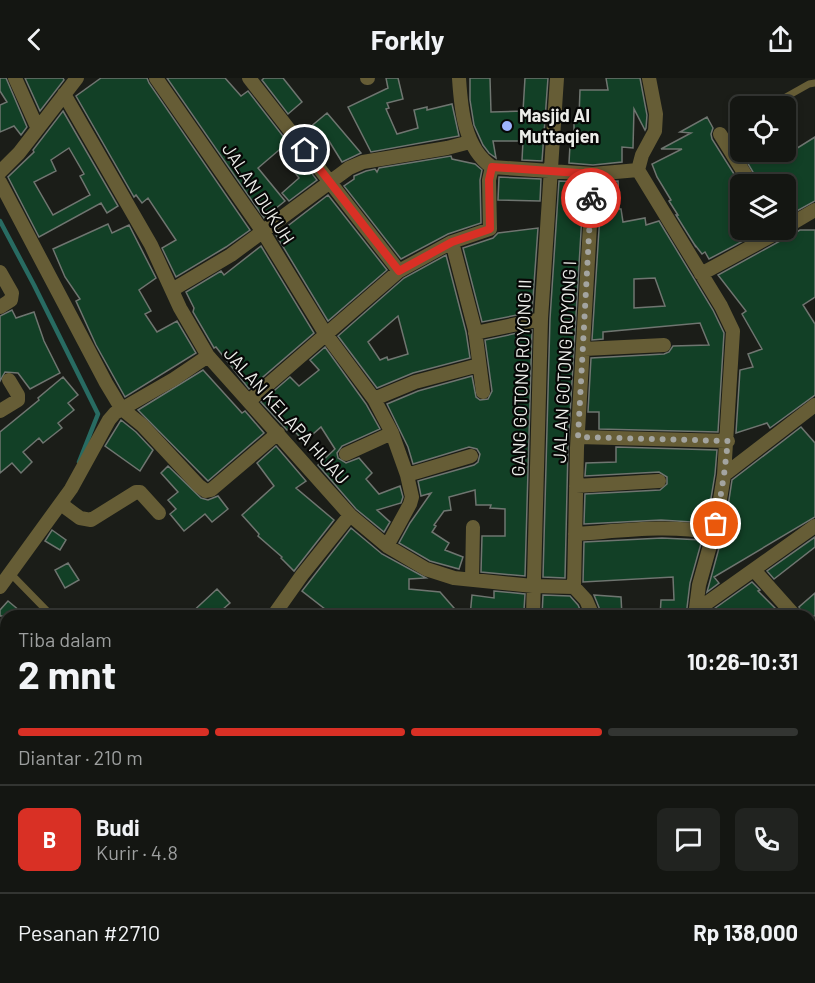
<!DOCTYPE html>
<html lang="id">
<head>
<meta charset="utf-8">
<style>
	body { margin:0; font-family:Barlow,sans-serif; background:#212320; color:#f1f3f6; height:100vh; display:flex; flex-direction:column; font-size:22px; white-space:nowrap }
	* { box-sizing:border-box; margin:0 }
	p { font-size:20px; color:#9d9f9f }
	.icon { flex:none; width:33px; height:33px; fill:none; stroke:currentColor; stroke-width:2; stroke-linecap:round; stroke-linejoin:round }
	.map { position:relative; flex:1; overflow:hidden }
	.details { position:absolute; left:0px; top:532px; width:816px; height:374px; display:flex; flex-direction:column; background:#141612; border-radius:18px 18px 0 0; box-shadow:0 3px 9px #0003,0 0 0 2px #333532 }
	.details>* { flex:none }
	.fabs { position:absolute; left:730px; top:18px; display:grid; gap:12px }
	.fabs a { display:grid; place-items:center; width:66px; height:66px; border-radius:9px; background:#141612; box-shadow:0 3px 9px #0003,0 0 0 2px #333532; font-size:30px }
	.pin { position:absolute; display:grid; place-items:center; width:51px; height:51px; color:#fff; margin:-26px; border:3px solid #fff; border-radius:50%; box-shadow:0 2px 6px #0007 }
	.courier { position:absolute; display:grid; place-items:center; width:60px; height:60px; margin:-30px; border:4px solid #d93025; border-radius:50%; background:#fff; color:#222; box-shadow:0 2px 8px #0007 }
	.overview em { font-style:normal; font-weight:700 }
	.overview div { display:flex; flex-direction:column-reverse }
	.overview { display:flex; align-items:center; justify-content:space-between; height:102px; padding:0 18px }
	h1 { font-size:39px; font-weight:700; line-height:45px }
	.bar { display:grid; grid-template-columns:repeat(4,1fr); gap:9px 6px; align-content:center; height:72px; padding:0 18px }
	.bar i { height:8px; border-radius:4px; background:#333532 }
	.bar .current { background:#d93025 }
	.bar p { grid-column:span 4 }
	.line { display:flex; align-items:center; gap:15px; padding:0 18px; border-top:2px solid #333532 }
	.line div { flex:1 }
	.round { display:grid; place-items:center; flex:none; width:63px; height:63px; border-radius:9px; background:#212320 }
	header { display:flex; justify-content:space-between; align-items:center; height:78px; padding:0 18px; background:#141612; font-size:27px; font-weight:700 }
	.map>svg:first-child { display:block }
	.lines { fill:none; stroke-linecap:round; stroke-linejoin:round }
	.stream { stroke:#286b62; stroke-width:4.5 }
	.building { fill:#124026; stroke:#6f7570; stroke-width:1.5; fill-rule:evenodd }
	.service { stroke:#665d36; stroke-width:7 }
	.minor { stroke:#665d36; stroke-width:14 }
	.done { stroke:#a3a4a0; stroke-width:6; stroke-dasharray:0 10.8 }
	.route { stroke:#d93025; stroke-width:8 }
	.poi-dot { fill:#9db4fd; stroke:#070706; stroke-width:2 }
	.labels { text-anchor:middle; stroke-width:4.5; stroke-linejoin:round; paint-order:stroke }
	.poi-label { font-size:18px; font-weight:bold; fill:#ecede9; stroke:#070706; text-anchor:start }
	.street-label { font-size:18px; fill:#ecede9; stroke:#070706 }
</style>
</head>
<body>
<header><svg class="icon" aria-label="back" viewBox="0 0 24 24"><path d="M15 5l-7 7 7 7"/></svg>Forkly<svg class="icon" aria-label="share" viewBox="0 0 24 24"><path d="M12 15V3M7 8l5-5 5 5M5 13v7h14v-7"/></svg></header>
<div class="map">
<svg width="815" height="905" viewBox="0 0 815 905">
	<rect width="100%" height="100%" fill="#1b1d18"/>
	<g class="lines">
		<path class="stream" d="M0,143L34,207L98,336L79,384"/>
	</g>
	<path class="building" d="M0,0H6L27,49L21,57L14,48L0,54V27L7,24L0,13Z
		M25,0H63L64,2L40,33Z
		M101,0H147L149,5L250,152L226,169L176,199L162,170L176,162L148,120L142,125L136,117L134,119L76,18Z
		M167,0H225L241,18L248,13L317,102L289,123L282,115L299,100L279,72L258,90L285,123L264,140Z
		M264,0H283L302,24L288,36L262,2Z
		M386,0H398L403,21L387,25L389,30L386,31L397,56L418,50L414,32L427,29V32L452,26L459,58L371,74L348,29L388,10Z
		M470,0H490L491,34L523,33L525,0H548L542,83L522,82L523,63H493L496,80L489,75L483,67L474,47L470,22Z
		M606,0H640L647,37L646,50L645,52L634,31L633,70L622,69V84L593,87L569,85L570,67H574V39H579L580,12H608Z
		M63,33L118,128L107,135L101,125L39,159L8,99L34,74L33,72ZM69,70L84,96L80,98L90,117L53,137L34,104L56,93L51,82Z
		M327,35L361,75L342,84L329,63L317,73L303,55Z
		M707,39L713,50L711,56L712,61L741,107V152H764L709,181L705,174L702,176L695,167L696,169L676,137H678L669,123L671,122L657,99L652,86L682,71H661L691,55L680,54Z
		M741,53V73L732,59Z
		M815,59V123L786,139V106H760L741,74H791Z
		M451,78L452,81L475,86L482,92L480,102L481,145L448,156L401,181L344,108L354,101V98L366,93L375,91L377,94L379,90Z
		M499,99L541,101L540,123L498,122Z
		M559,103L584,104L568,370L565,500L543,499L550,241Z
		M618,103L619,131H621L623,144L645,140L646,147L659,143L713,232L724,255L718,354L599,351V334H588L591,280L664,276L669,274L673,268L709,267L700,245L603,254V261L592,262L602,104ZM655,200L665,228L634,230V201Z
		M328,117L387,192L328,243L276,157Z
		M108,146L112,155L129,147L156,200L139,212L151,233L145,236L157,254L177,243L196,275L125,319L96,267L76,223L80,221L65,199L53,171Z
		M538,150L532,234L482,244L463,170L493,160L498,155Z
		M800,152H815V219L803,227L815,246V317L770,350L767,345L736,355L740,292L753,289L748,276L762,271L742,236L746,233L718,197Z
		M261,168L314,255L249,311L216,269L214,270L193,234L194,230L186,214L221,193L224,197Z
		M446,177L466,254L470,280L413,295L377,310L338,258L404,200ZM398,238L408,276L388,282L387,279L380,282L368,264Z
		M12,232L16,240L34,234L44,263L60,295L30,311L18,295L5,294L0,303V238Z
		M532,252L525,498L481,494L482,458H505V431L490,430L491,427H476L475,412L449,419L451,432L444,433L434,447L436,448L432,454L449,465L445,472L463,479L459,491L430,483L399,465L410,445L431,415L421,418L418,403L474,387L478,384L480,376L477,371L469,369L413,386L408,369L387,326L418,313L472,298L476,319L480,322L488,321L492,313L485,262Z
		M325,269L366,326L380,351L342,368L337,375L338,380L346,385L359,380L372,395L366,401L379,416L400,408L403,419L401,425L377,432L390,444L384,454L356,431L318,387L335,371L321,349L304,364L291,349L287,352L261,324L290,299L299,308L319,292L310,282Z
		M203,292L242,335L245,333L264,355L208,403L138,332Z
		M63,299L78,317L68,325L74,332L58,345L62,350L43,365L39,360L23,374L32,384L21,395L12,385L0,395V354L39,322L38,320Z
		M121,342L136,354L153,372L140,393L105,368Z
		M801,349L815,365V439L714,499L719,505L707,514L725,448L732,402Z
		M276,368L306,403L296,410L334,442L294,493L281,480L282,479L258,458L259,456L242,437L274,408L257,385Z
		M616,369L717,372L715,396L707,445L661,442L584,446L585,416L660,412L667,406V399L659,394L585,398L586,385L616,384Z
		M168,388L201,420L208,422L218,418L228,431L212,444L205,436L184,453L170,436L176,431L168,422L178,414L161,395Z
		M351,450L382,476L426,500L409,501V511L440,514L461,538H334L302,513Z
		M52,452L66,462L60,472L45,463Z
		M815,459V469L774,501L767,493Z
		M662,460L702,462L690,505L686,538H660L661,522H674L673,499L583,504L584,464Z
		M68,485L79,502L65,510L55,492Z
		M752,504L760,512L758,513L783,538H704Z
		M217,511L230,525L215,538H188Z
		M494,513L525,516L524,532L504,531L503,537L483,536V538H470L472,517L494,520Z
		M815,515V538H804L799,529Z
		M543,517L570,518L578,527L583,538H542Z
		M594,517L621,519L622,538H612L611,531L600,532Z
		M8,523L26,538H0V532Z"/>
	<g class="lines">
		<path class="service" d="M777,24L809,6L815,5
			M10,495L52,538"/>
		<path class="minor" d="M15,0L37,49
			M156,0L263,154L325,255L374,321L392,355L407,397L412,419L410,426L387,468
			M249,0L399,193
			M367,0H368
			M459,0C461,31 464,70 492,89L593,96L638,92
			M64,16L151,167L180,230L208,278L350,437L387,468L426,491L454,500L533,508L574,509L586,522L593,538
			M720,56L751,106
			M638,92L721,228L733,253L724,397L716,446L699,507L695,538
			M638,92L642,77L655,53L656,36L649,0
			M0,94L19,75L77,0
			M0,104L106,305L121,330L142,347L199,408L206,413L211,412L278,355
			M786,149L815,132
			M452,164L475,252L483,314
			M0,194L12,215L11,222L0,229
			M701,196L782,152
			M172,212L231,177L349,90L363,84L447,70L470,64
			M475,255L541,241
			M584,271L664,267
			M374,321L415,304L479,287
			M249,323L399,193L452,164L490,151L489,102L492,89
			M0,333L18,322V317L9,302
			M578,359L728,363
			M346,376L392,355
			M407,397L471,378
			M724,397L815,327
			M576,408L659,403
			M61,426L80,440L91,442L136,414H140L159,435
			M575,456C621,453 668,446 713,455
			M754,492L795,538
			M472,502L473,449
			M0,509L71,411L109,342L115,335L174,301L208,278
			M574,509L577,370L593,96
			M697,532L815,448
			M273,538L302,497L350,437
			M533,538L541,241L557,0
			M810,556L815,562
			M810,599L815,594
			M0,609L6,613
			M810,736L815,732
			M405,900H436
			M586,900V905
			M787,900L792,905
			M148,905L152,900
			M286,905L290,900
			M517,905V900
			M702,905L704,900"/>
	</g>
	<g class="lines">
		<path class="done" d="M591,120L578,359L728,363L724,397L716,446"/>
		<path class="route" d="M305,72L399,193L452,164L490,151L489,102L492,89L593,96L591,120"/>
	</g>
	<circle class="poi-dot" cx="507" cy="48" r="6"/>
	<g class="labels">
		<g class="poi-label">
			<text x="519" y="44">Masjid Al<tspan x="519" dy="21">Muttaqien</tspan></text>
		</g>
		<g class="street-label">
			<text transform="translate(258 116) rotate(57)" y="6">JALAN DUKUH</text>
			<text transform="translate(565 284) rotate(-87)" y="6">JALAN GOTONG ROYONG I</text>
			<text transform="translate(522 300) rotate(-88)" y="6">GANG GOTONG ROYONG II</text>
			<text transform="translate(286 338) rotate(48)" y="6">JALAN KELAPA HIJAU</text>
		</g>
	</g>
</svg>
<div class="fabs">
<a><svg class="icon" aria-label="locate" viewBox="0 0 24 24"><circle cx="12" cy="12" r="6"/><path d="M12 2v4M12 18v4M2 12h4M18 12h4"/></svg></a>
<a><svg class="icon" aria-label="layers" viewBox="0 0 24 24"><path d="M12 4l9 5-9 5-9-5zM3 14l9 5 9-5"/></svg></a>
</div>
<div class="pin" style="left:716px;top:446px;background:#ea580c"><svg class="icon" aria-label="bag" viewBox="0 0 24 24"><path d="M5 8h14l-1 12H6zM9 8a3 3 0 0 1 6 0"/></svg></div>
<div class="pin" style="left:305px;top:72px;background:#1f2937"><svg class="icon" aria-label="home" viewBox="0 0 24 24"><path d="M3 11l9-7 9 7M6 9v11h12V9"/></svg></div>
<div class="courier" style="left:591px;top:120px"><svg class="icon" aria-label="bike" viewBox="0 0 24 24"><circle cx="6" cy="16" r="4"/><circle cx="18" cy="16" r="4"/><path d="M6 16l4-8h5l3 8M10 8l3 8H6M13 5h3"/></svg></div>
<section class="details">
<div class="overview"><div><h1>2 mnt</h1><p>Tiba dalam</p></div><em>10:26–10:31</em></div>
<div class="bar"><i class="current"></i><i class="current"></i><i class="current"></i><i></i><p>Diantar · 210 m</p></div>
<div class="line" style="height:108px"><b class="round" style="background:#d93025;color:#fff">B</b><div><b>Budi</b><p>Kurir · 4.8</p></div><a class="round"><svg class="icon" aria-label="chat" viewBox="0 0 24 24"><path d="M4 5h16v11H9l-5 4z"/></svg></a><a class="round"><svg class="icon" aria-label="phone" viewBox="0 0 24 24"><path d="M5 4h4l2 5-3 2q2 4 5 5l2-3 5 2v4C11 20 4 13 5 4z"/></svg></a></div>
<div class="line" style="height:78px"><div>Pesanan #2710</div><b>Rp 138,000</b></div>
</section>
</div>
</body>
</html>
